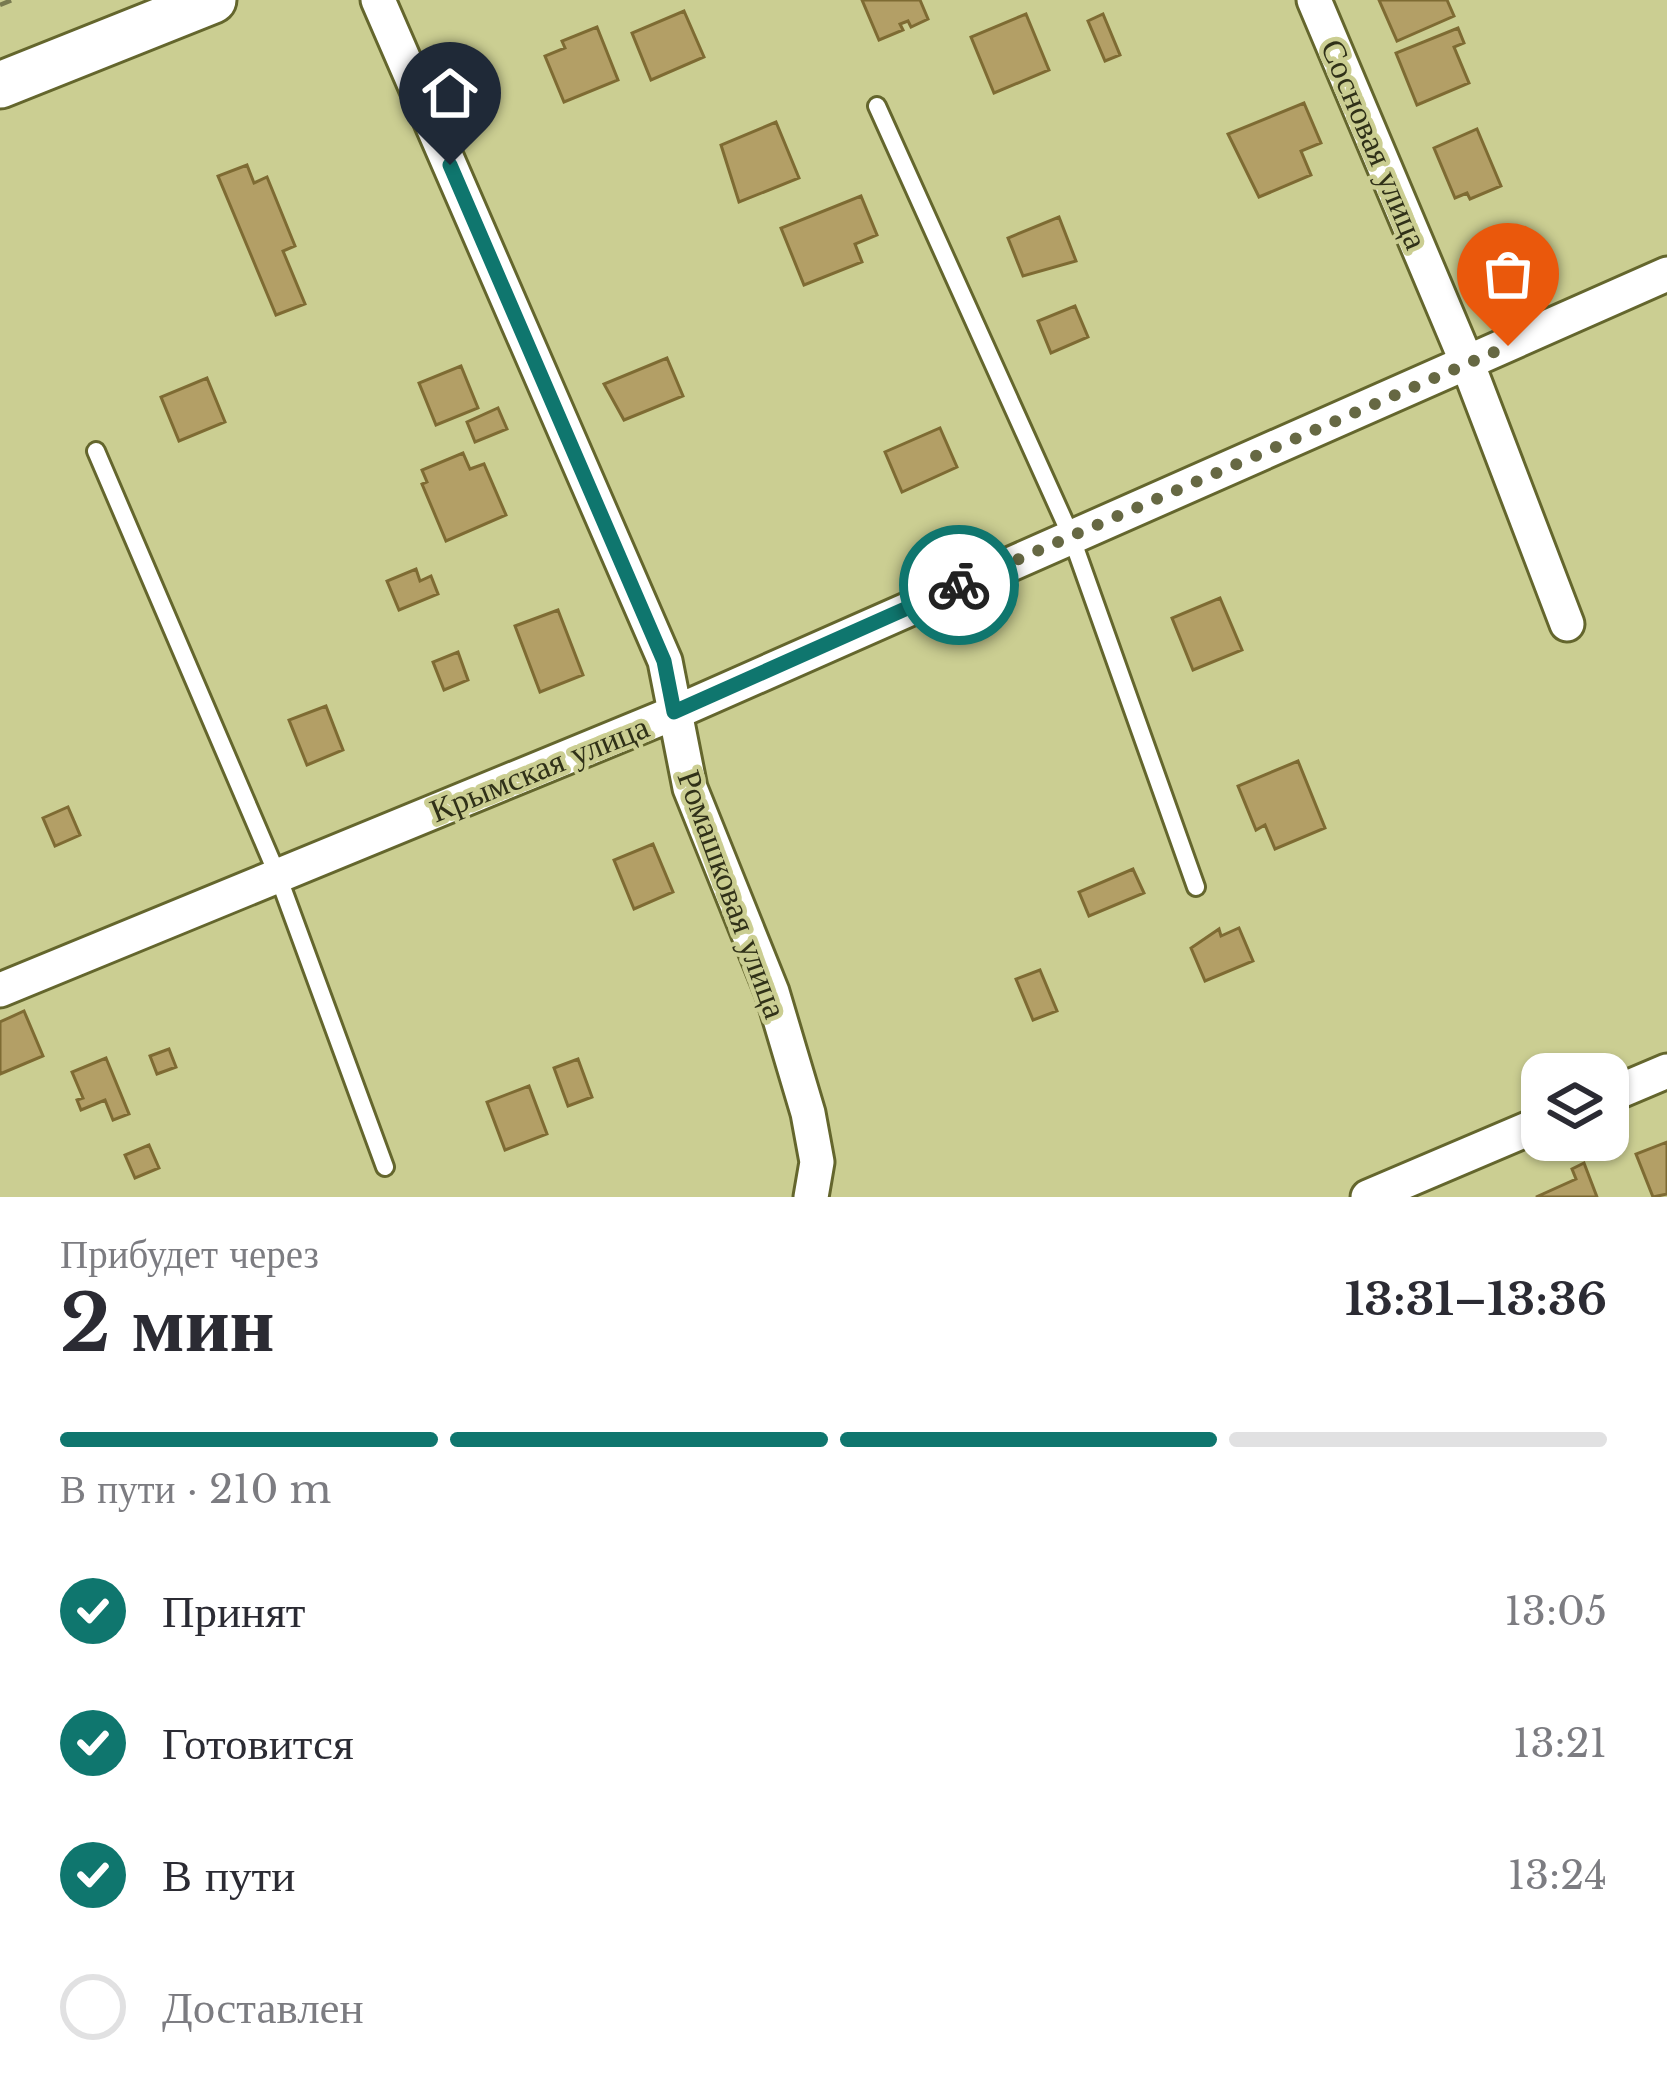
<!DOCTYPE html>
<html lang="ru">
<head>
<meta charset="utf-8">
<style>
	body { margin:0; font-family:"Libre Baskerville",serif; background:#f7f7f7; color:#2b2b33; height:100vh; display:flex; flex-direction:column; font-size:45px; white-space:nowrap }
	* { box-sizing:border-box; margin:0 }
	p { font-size:39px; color:#7c7c81 }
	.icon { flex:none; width:66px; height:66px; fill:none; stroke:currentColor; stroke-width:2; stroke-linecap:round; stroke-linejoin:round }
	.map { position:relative; height:1197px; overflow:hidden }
	.sheet { display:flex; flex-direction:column; background:#fff; flex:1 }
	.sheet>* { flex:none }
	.fabs { position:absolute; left:1521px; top:1053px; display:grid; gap:24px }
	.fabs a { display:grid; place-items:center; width:108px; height:108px; border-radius:24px; background:#fff; box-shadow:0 3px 9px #0004; font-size:60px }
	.pin { position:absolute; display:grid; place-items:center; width:102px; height:102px; color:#fff; margin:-123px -51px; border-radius:50% 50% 50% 0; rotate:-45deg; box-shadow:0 0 12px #0007 }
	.pin .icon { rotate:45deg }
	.courier { position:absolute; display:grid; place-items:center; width:120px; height:120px; margin:-60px; border:9px solid #0f766e; border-radius:50%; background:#fff; color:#222; box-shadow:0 3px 15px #0007 }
	.overview em { font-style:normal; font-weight:800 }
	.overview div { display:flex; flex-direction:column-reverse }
	.overview { display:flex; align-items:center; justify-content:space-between; height:204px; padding:0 60px }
	h1 { font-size:78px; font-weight:800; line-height:90px }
	.bar { display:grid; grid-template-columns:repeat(4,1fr); gap:18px 12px; align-content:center; height:144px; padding:0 60px }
	.bar i { height:15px; border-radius:9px; background:#e1e1e2 }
	.bar .selected { background:#0f766e }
	.bar p { grid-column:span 4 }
	ol { padding:0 60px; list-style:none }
	li { display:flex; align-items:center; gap:36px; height:132px }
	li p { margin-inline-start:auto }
	li .icon { padding:12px; border-radius:50%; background:#0f766e; color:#fff; stroke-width:4 }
	li:last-child { color:#7c7c81 }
	li i { width:66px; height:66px; border:6px solid #e1e1e2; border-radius:50% }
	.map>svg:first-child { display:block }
	.building { fill:#b39f66; stroke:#7e6b33; stroke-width:3 }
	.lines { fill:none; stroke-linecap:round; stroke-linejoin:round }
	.lane-casing { stroke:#64662d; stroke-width:22 }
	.street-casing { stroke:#64662d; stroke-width:39 }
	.secondary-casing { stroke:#64662d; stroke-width:51 }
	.path { stroke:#787a50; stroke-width:4.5; stroke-dasharray:12 6; stroke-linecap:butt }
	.lane { stroke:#fff; stroke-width:16 }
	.street { stroke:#fff; stroke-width:33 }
	.secondary { stroke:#fff; stroke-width:45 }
	.done { stroke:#666843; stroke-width:12; stroke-dasharray:0 21.6 }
	.route { stroke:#0f766e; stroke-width:15 }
	.labels { text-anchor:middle; stroke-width:9; stroke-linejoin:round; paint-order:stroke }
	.street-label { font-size:33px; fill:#303118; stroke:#cbce92 }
</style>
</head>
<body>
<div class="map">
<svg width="1667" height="1197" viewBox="0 0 1667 1197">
	<rect width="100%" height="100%" fill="#cbce92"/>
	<path class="building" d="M862,0H920L928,19L911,27L908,21L900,24L903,30L879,40Z
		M1379,0H1447L1454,16L1397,41Z
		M684,11L704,57L651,80L632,33Z
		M1026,14L1049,70L994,93L971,37Z
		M1103,14L1120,55L1105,61L1088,21Z
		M597,27L618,80L564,102L545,56L565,48L562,41Z
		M1458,28L1464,43L1454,47L1469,83L1417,105L1396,53Z
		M1304,103L1321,143L1301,151L1311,175L1259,197L1228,134Z
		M776,122L799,178L739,202L721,145Z
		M1477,129L1501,186L1470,199L1467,193L1455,198L1434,148Z
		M247,165L254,183L267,177L295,246L283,251L305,304L276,315L218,176Z
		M861,196L877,235L855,244L862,262L804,285L781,228Z
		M1059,217L1076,261L1023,276L1008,238Z
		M1075,306L1088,337L1051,353L1038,321Z
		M667,358L683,396L624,420L604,384Z
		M461,366L478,408L436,425L419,383Z
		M207,378L225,422L179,441L161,397Z
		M498,408L507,429L475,442L467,422Z
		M940,428L957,467L902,492L885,452Z
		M463,453L470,469L484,464L506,515L446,541L422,484L427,482L422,470Z
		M416,569L420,581L431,576L438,594L399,610L387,581Z
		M1220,598L1242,650L1193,670L1172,618Z
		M558,610L583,675L540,692L515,626Z
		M458,652L468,680L444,690L433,662Z
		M326,706L343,750L307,765L289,720Z
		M1298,761L1325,828L1275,849L1265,825L1256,830L1238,786Z
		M68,807L80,835L55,846L43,818Z
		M653,844L673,892L634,909L614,860Z
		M1133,869L1144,893L1089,916L1079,892Z
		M1239,928L1253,961L1205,981L1191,948L1219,929L1221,936Z
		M1040,970L1057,1011L1033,1020L1016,979Z
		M24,1011L43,1056L0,1074V1022Z
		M169,1049L176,1067L157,1074L150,1056Z
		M106,1058L129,1114L113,1120L105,1100L81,1110L77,1100L83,1098L72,1072Z
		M578,1059L592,1097L568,1106L554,1068Z
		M529,1086L547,1134L505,1150L487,1102Z
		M1667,1142V1194L1653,1197L1636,1154Z
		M149,1145L159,1168L135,1178L125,1155Z
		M1584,1163L1597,1197H1536L1576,1179L1572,1169Z"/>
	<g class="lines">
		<g class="lane-casing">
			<path id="lane" d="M877,106L1071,536L1196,887
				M96,451L278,876L385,1167"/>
		</g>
		<g class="street-casing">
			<path id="street" d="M378,0L665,661L690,788L772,992L808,1113L817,1162L811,1197
				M1314,0L1468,365L1567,624
				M0,990L674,713L1667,274
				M1608,1096L1667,1071
				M1368,1197L1542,1123"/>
		</g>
		<g class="secondary-casing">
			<path id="secondary" d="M0,85L213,0"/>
		</g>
		<path class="path" d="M0,5L12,0"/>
		<use href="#lane" class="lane"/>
		<use href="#street" class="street"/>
		<use href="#secondary" class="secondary"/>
	</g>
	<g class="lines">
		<path class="done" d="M959,585L1508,346"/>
		<path class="route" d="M450,165L664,661L674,712L959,585"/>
	</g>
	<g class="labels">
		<g class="street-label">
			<text transform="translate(1375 144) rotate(67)" y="12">Сосновая улица</text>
			<text transform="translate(539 768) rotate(-22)" y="12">Крымская улица</text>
			<text transform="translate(733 894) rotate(70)" y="12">Ромашковая улица</text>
		</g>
	</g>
</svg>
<div class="fabs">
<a><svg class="icon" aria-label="layers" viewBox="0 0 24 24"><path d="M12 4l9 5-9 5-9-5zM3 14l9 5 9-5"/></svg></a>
</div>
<div class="pin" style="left:1508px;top:346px;background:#ea580c"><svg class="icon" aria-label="bag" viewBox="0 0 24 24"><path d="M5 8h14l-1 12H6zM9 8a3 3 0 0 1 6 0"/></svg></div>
<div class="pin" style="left:450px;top:165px;background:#1f2937"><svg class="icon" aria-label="home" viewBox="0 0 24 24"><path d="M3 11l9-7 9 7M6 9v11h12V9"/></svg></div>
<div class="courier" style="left:959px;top:585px"><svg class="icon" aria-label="bike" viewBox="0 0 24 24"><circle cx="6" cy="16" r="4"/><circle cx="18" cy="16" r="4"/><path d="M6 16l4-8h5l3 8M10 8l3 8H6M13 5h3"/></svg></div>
</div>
<section class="sheet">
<div class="overview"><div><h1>2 мин</h1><p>Прибудет через</p></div><em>13:31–13:36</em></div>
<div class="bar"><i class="selected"></i><i class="selected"></i><i class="selected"></i><i></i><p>В пути · 210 m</p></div>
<ol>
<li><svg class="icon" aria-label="check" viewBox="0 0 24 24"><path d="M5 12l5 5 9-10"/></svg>Принят<p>13:05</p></li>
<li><svg class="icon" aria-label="check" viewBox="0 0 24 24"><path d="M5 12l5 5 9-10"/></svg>Готовится<p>13:21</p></li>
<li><svg class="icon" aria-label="check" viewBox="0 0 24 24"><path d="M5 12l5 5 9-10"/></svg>В пути<p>13:24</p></li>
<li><i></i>Доставлен</li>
</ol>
</section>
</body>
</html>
